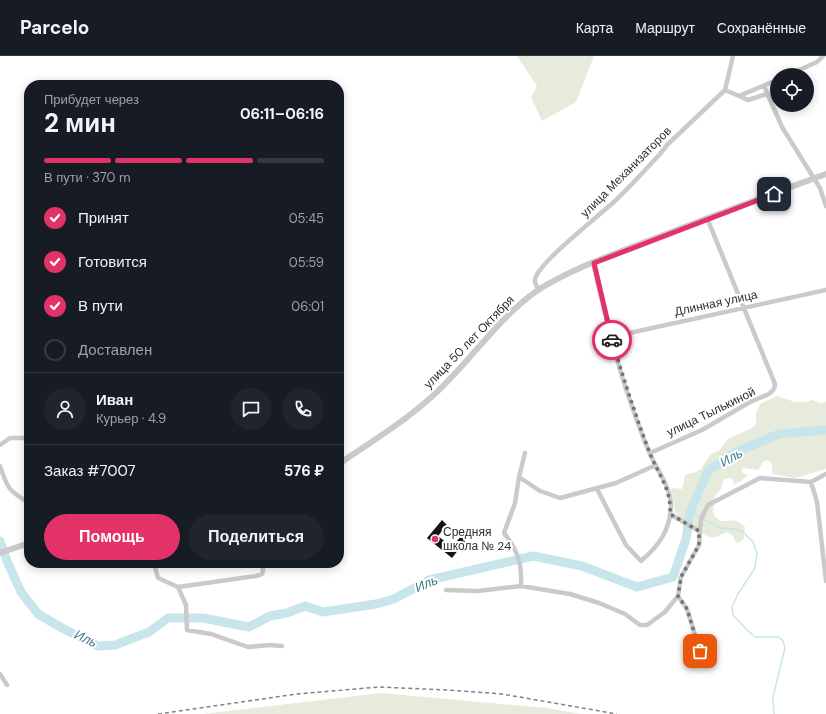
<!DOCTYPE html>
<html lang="ru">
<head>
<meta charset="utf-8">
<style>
	body { margin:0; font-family:"DM Sans",sans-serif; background:#20242c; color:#f1f3f6; height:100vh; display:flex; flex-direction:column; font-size:15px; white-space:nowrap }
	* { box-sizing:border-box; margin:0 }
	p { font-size:13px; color:#9ea1a6 }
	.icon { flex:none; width:22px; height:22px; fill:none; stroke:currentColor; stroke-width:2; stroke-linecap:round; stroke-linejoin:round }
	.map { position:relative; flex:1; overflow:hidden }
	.drawer { position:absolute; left:24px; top:24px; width:320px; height:488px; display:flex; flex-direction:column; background:#171b24; border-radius:16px; box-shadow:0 2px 10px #0003 }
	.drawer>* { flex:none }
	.buttons { position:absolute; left:770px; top:12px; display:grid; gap:8px }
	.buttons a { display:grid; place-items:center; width:44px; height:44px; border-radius:50%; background:#171b24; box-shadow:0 2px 10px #0003; font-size:20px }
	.pin { position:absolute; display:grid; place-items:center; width:34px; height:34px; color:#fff; margin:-17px; border-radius:8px; box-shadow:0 2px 6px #0006 }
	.courier { position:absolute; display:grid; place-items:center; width:40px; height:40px; margin:-20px; border:3px solid #e23268; border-radius:50%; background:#fff; color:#222; box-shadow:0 1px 5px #0007 }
	.summary em { font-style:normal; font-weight:700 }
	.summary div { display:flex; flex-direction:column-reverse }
	.summary { display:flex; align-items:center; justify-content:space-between; height:68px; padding:0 20px }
	h1 { font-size:26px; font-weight:700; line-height:30px }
	.bar { display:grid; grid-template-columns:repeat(4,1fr); gap:6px 4px; align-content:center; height:48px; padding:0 20px }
	.bar i { height:5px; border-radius:3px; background:#363941 }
	.bar .active { background:#e23268 }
	.bar p { grid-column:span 4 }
	.line { display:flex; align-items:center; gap:10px; padding:0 20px; border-top:1px solid #363941 }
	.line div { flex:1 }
	.round { display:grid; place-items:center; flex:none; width:42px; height:42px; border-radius:21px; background:#20242c }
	ol { padding:0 20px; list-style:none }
	li { display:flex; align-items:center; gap:12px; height:44px }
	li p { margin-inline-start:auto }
	li .icon { padding:4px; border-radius:50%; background:#e23268; color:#fff; stroke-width:4 }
	li:last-child { color:#9ea1a6 }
	li i { width:22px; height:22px; border:2px solid #363941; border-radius:50% }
	.button { display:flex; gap:8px; margin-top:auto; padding:8px 20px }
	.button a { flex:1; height:46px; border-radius:24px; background:#e23268; color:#fff; font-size:16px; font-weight:700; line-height:46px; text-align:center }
	.button a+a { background:#20242c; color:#f1f3f6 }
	header { display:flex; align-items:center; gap:24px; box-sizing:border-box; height:56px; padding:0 20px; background:#171b24; border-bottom:1px solid #363941 }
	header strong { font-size:19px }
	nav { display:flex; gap:22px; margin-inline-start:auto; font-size:14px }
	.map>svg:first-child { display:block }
	.green { fill:#e7ebdb }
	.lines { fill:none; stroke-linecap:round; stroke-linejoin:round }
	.stream { stroke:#c7e5ea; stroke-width:1.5 }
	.river { stroke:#c7e5ea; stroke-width:9 }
	.building { fill:#141414 }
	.minor { stroke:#cacaca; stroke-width:4.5 }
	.tertiary { stroke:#cacaca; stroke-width:6 }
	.rail { stroke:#828282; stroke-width:1.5; stroke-dasharray:4 3; stroke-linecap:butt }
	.done { stroke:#767676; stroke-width:4; stroke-dasharray:0 7.2 }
	.route { stroke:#e23268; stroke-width:5 }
	.poi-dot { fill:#e23268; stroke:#fff; stroke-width:1.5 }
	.labels { text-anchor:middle; stroke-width:4; stroke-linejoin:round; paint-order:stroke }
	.street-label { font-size:12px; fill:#2d2d2d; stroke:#fff }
	.poi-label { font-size:12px; fill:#2d2d2d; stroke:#fff; text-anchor:start }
	.water-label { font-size:13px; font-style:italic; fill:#3b7b87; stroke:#fff }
</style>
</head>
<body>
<header>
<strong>Parcelo</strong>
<nav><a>Карта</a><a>Маршрут</a><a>Сохранённые</a></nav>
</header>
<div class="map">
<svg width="826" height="658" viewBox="0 0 826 658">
	<rect width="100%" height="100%" fill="#fff"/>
	<path class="green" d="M517,0H594L576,46L542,65L531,41L537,30Z
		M777,340L795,346H805L812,344L821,347L826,346V413L795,422L772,418V408L767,404L763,406L758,414L745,412L742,413V417L748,419L740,426L733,428V424L731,422L724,423L721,433L715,439L713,455L715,461L721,465C732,466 734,461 745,471L744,482L739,487L736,486L733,480L727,476C720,478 720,482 710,481C706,481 677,460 675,456C673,449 674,442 671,435L672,432L682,433L685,419L696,416L701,413L711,398L720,394L728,383L754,371L756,368V357L760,348Z
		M381,637L547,652L582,658H203Z"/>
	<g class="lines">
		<path class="stream" d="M690,456L720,472L735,473L743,476L753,486L757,497L755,512L738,538L732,551L733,559L745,572L755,581H779L783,585L785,592L773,641L774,658"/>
		<path class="river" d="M0,485L7,505L21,536L38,558L62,572L98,590L115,589L149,576L168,562H203L249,571L270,560L287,557L305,550L323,556L376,548L394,543L429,524L533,500L582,510L637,531L673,521L686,483L690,456L708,415L734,397L779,378L826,374"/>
	</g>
	<path class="building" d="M442,464L447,469L438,480L452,491L461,480L466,484L452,502L427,482Z"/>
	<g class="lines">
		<path class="minor" d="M788,19L817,6L823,0
			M764,30L782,71L820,132L826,150
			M725,34L739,40L777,24
			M739,40L748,44L767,38
			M593,207C603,249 612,291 626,333C633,354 641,377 650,398C657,414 670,430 671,448C671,473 659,490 641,505L626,489L597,433
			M539,234C537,231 534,227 535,223C539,206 600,159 616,144C631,130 646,113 660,98L667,89L725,34L733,0
			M611,281L826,234
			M0,389L10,382H29
			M650,397L702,374L750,346L769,338L774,333L775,328L707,162
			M0,410C8,433 8,434 29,447
			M519,421L540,435L560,442L616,427L656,409
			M811,426L817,446L826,525
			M670,458L699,475
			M154,507L158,522L178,531L256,520L262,518L263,514L262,507
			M521,530C522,507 518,495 504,477L515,447L519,421L525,397
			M178,531L186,549L187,574L211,578L248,591L269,589L282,590
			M446,534L478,535L521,530L570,538L599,547L625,558L640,569H647L665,556L678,540L681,521L699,489L701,463L708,449L760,422L811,426L826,418
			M678,540L687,553L700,595
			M0,618L7,629"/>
		<path class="tertiary" d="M339,408C375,383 414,360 445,328C475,298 503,258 538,234C571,213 609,200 645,186C705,163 765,140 826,118
			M0,497L29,487"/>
		<path class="rail" d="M158,658L297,638L379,631L447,634L502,638L617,658"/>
	</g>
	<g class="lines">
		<path class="done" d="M612,284C623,321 635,358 649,395C657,417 672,433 670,458L699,475V489L681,521L678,540L687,553L700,595"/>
		<path class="route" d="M612,284L594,207L774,138"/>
	</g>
	<circle class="poi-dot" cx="435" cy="483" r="4"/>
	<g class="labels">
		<g class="street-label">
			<text transform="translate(626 116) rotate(-45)" y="4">улица Механизаторов</text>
			<text transform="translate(716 247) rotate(-12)" y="4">Длинная улица</text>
			<text transform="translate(469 286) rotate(-46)" y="4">улица 50 лет Октября</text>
			<text transform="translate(711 356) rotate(-26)" y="4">улица Тылькиной</text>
		</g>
		<g class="poi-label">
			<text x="443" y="480">Средняя<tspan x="443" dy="14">школа № 24</tspan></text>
		</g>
		<g class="water-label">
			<text transform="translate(731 401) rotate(-30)" y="5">Иль</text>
			<text transform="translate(426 527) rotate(-23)" y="5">Иль</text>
			<text transform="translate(86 582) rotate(25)" y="5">Иль</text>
		</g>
	</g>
</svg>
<div class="buttons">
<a><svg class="icon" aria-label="locate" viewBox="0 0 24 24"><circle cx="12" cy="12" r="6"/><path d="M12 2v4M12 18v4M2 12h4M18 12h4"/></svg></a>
</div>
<div class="pin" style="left:700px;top:595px;background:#ea580c"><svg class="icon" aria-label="bag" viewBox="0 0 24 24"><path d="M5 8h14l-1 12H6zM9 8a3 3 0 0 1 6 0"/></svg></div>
<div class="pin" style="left:774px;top:138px;background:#1f2937"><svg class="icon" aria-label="home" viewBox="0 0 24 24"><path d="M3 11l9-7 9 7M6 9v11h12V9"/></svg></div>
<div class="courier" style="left:612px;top:284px"><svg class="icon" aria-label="car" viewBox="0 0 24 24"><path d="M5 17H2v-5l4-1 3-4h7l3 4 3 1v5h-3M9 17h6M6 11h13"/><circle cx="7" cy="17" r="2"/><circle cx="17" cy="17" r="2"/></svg></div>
<section class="drawer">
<div class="summary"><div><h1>2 мин</h1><p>Прибудет через</p></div><em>06:11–06:16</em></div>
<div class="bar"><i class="active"></i><i class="active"></i><i class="active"></i><i></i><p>В пути · 370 m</p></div>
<ol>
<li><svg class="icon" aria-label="check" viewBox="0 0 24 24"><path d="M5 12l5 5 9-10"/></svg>Принят<p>05:45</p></li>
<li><svg class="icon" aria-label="check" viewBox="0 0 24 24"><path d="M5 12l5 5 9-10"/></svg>Готовится<p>05:59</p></li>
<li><svg class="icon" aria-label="check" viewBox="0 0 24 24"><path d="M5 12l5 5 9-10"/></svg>В пути<p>06:01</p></li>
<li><i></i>Доставлен</li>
</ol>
<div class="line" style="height:72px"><a class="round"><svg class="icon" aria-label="person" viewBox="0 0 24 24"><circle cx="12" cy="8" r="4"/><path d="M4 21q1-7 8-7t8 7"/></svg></a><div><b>Иван</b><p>Курьер · 4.9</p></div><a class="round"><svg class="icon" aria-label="chat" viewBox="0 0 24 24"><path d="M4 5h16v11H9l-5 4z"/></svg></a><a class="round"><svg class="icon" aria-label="phone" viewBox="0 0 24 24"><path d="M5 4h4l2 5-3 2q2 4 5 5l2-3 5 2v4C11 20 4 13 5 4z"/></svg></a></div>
<div class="line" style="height:52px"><div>Заказ #7007</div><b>576 ₽</b></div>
<div class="button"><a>Помощь</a><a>Поделиться</a></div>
</section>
</div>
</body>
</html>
